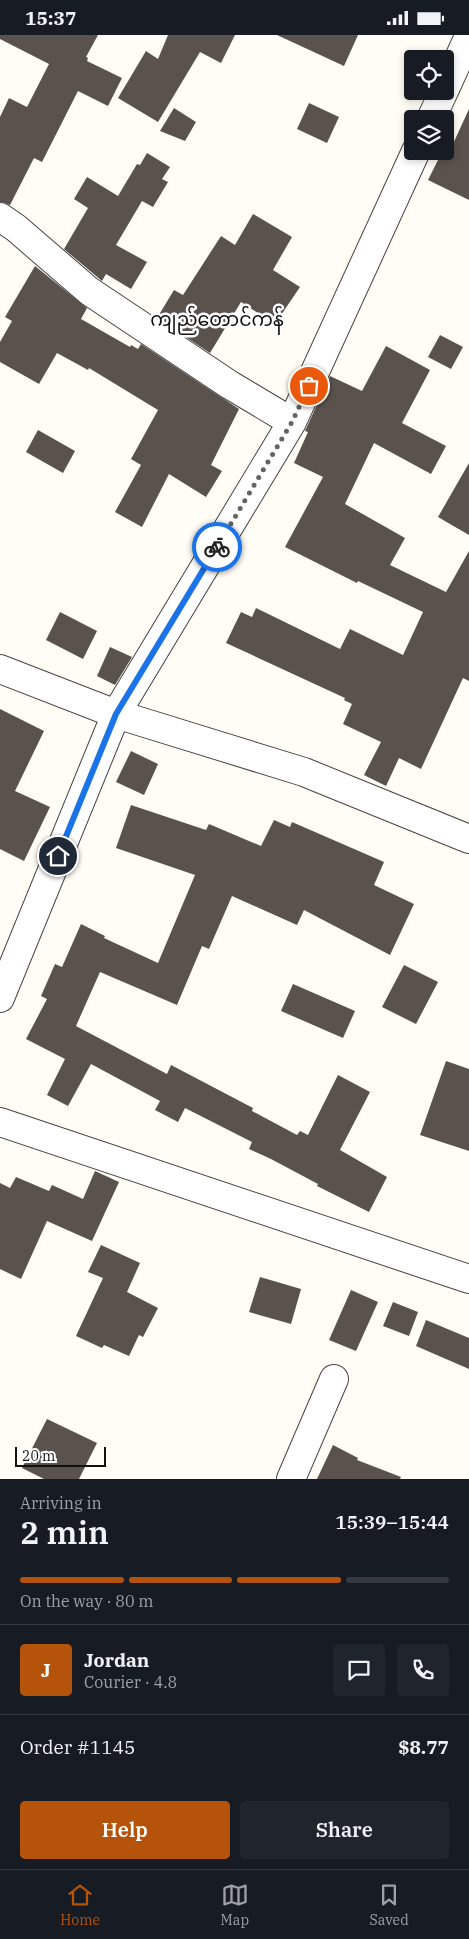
<!DOCTYPE html>
<html lang="en">
<head>
<meta charset="utf-8">
<style>
	body { margin:0; font-family:"IBM Plex Serif","Noto Sans Myanmar",serif; background:#20242c; color:#f1f3f6; height:100vh; display:flex; flex-direction:column; font-size:19px; white-space:nowrap }
	* { box-sizing:border-box; margin:0 }
	p { font-size:16px; color:#9ea1a6 }
	.icon { flex:none; width:28px; height:28px; fill:none; stroke:currentColor; stroke-width:2; stroke-linecap:round; stroke-linejoin:round }
	.map { position:relative; height:1444px; overflow:hidden }
	.details { display:flex; flex-direction:column; background:#171b24; flex:1 }
	.details>* { flex:none }
	.buttons { position:absolute; left:404px; top:15px; display:grid; gap:10px }
	.buttons a { display:grid; place-items:center; width:50px; height:50px; border-radius:5px; background:#171b24; box-shadow:0 2px 8px #0003; font-size:25px }
	.scale { position:absolute; left:15px; bottom:12px; width:91px; box-sizing:border-box; padding-left:5px; border:2px solid #111; border-top:0; font-size:14px; line-height:18px; white-space:nowrap; color:#111; -webkit-text-stroke:4px #fff; paint-order:stroke }
	.pin { position:absolute; display:grid; place-items:center; width:42px; height:42px; color:#fff; margin:-21px; border:2px solid #fff; border-radius:50%; box-shadow:0 1px 5px #0007 }
	.courier { position:absolute; display:grid; place-items:center; width:50px; height:50px; margin:-25px; border:4px solid #1a73e8; border-radius:50%; background:#fff; color:#222; box-shadow:0 1px 6px #0007 }
	.head em { font-style:normal; font-weight:600 }
	.head div { display:flex; flex-direction:column-reverse }
	.head { display:flex; align-items:center; justify-content:space-between; height:85px; padding:0 20px }
	h1 { font-size:32px; font-weight:600; line-height:38px }
	.bar { display:grid; grid-template-columns:repeat(4,1fr); gap:8px 5px; align-content:center; height:60px; padding:0 20px }
	.bar i { height:6px; border-radius:4px; background:#363941 }
	.bar .selected { background:#b45309 }
	.bar p { grid-column:span 4 }
	.line { display:flex; align-items:center; gap:12px; padding:0 20px; border-top:1px solid #363941 }
	.line div { flex:1 }
	.round { display:grid; place-items:center; flex:none; width:52px; height:52px; border-radius:5px; background:#20242c }
	.button { display:flex; gap:10px; margin-top:auto; padding:10px 20px }
	.button a { flex:1; height:58px; border-radius:5px; background:#b45309; color:#fff; font-size:20px; font-weight:600; line-height:58px; text-align:center }
	.button a+a { background:#20242c; color:#f1f3f6 }
	.status { display:flex; justify-content:space-between; align-items:center; height:35px; padding:0 25px; background:#171b24; direction:ltr }
	.status svg { height:14px; fill:currentColor }
	.menu { display:flex; justify-content:space-around; align-items:center; height:70px; border-top:1px solid #363941; background:#171b24; font-size:14px; color:#9ea1a6 }
	.menu a { display:grid; justify-items:center; gap:2px }
	.menu .selected { color:#b45309 }
	.map>svg:first-child { display:block }
	.building { fill:#5a524d }
	.lines { fill:none; stroke-linecap:round; stroke-linejoin:round }
	.minor-casing { stroke:#444; stroke-width:30 }
	.minor { stroke:#fff; stroke-width:28 }
	.done { stroke:#646461; stroke-width:5; stroke-dasharray:0 9 }
	.route { stroke:#1a73e8; stroke-width:6 }
	.labels { text-anchor:middle; stroke-width:5; stroke-linejoin:round; paint-order:stroke }
	.quarter-label { font-size:19px; fill:#111; stroke:#fff }
</style>
</head>
<body>
<div class="status"><b>15:37</b><svg viewBox="0 0 49 12"><path d="M0 12V9h3v3zM5 12V6h3v6zM10 12V3h3v9zM15 12V0h3v12zM26 1h20v11H26zM47 4h2v5h-2z"/></svg></div>
<div class="map">
<svg width="469" height="1444" viewBox="0 0 469 1444">
	<rect width="100%" height="100%" fill="#fffdf5"/>
	<path class="building" d="M0,0H98L86,22L88,23L87,26L122,43L108,71L78,56L42,127L34,123L10,170L0,167V82L9,63L27,72L49,29L0,4Z
		M168,0H235L221,28L200,17L158,87L118,63L146,16L158,24Z
		M277,0H358L344,31Z
		M309,68L339,82L327,108L297,94Z
		M174,73L196,87L185,106L160,96Z
		M469,74V165L428,145L441,119L447,122Z
		M147,118L170,132L162,144L168,147L153,172L142,166L116,210L147,227L131,254L106,239L102,246L64,214L88,173L74,164L87,142L118,161L137,129L140,130Z
		M253,179L292,202L273,235L300,252L275,289L241,267L210,318L157,283L174,255L183,260L221,201L235,210Z
		M35,231L87,273L81,284L130,312L131,310L138,314L141,309L239,374L211,430L222,436L206,462L169,439L142,492L115,477L141,430L131,424L158,375L89,333L88,335L57,318L39,349L0,327V307L12,286L5,282Z
		M440,300L463,312L451,334L428,322Z
		M386,311L430,335L402,388L446,411L431,439L374,408L345,469L405,503L390,530L446,557L469,516V646L463,643L421,734L399,723L386,751L364,740L381,707L343,689L352,669L344,665L345,663L226,608L241,577L252,582L256,573L340,614L350,594L403,620L423,577L358,546L357,548L285,512L323,442L294,428L308,397L305,396L330,341L362,356Z
		M38,395L75,416L63,438L26,417Z
		M469,428V500L438,482Z
		M60,577L97,596L83,624L46,605Z
		M110,612L132,622L115,650L97,641Z
		M0,674L44,696L15,756L50,772L24,826L0,814Z
		M131,716L158,729L144,760L116,747Z
		M131,770L206,795L209,789L261,811L274,785L290,792L292,787L384,827L374,850L414,869L390,920L304,875L297,890L232,861L209,914L202,911L177,970L100,937L76,991L167,1039L171,1030L253,1073L252,1076L297,1100L300,1096L308,1100L338,1040L370,1057L340,1115L387,1142L369,1177L317,1151L318,1149L271,1124L249,1114L252,1107L185,1073L178,1087L155,1075L160,1066L91,1029L68,1071L47,1060L65,1024L26,1004L47,964L41,961L55,929L62,932L81,889L105,901L104,903L158,928L195,840L116,813Z
		M404,930L438,947L416,989L382,972Z
		M293,949L355,976L343,1003L281,976Z
		M446,1026L469,1034V1116L420,1100Z
		M95,1136L119,1147L92,1206L47,1186L21,1244L0,1234V1148L10,1153L16,1142L49,1156L52,1150L83,1164Z
		M101,1210L140,1228L127,1257L158,1273L143,1302L139,1300L129,1321L104,1310L102,1313L76,1301L103,1243L88,1237Z
		M260,1242L301,1254L291,1289L249,1277Z
		M351,1255L378,1267L356,1316L329,1305Z
		M393,1267L418,1277L409,1301L383,1291Z
		M426,1285L469,1303V1334L416,1311Z
		M47,1384L97,1408L79,1444H44L22,1433Z
		M333,1410L358,1423L357,1425L401,1442L400,1444H317Z"/>
	<g class="lines">
		<g class="minor-casing">
			<path id="minor" d="M445,54L469,1
				M431,84L444,56
				M0,182L16,193L89,256L230,350L292,387
				M0,634L116,679L304,737L469,804
				M0,963L116,679L292,387L416,116
				M0,1087L469,1244
				M291,1444L334,1344"/>
		</g>
		<use href="#minor" class="minor"/>
	</g>
	<g class="lines">
		<path class="done" d="M217,512L292,387L309,351"/>
		<path class="route" d="M58,821L116,679L217,512"/>
	</g>
	<g class="labels">
		<g class="quarter-label">
			<text x="217" y="291">ကျည်တောင်ကန်</text>
		</g>
	</g>
</svg>
<div class="buttons">
<a><svg class="icon" aria-label="locate" viewBox="0 0 24 24"><circle cx="12" cy="12" r="6"/><path d="M12 2v4M12 18v4M2 12h4M18 12h4"/></svg></a>
<a><svg class="icon" aria-label="layers" viewBox="0 0 24 24"><path d="M12 4l9 5-9 5-9-5zM3 14l9 5 9-5"/></svg></a>
</div>
<div class="scale">20 m</div>
<div class="pin" style="left:309px;top:351px;background:#ea580c"><svg class="icon" aria-label="bag" viewBox="0 0 24 24"><path d="M5 8h14l-1 12H6zM9 8a3 3 0 0 1 6 0"/></svg></div>
<div class="pin" style="left:58px;top:821px;background:#1f2937"><svg class="icon" aria-label="home" viewBox="0 0 24 24"><path d="M3 11l9-7 9 7M6 9v11h12V9"/></svg></div>
<div class="courier" style="left:217px;top:512px"><svg class="icon" aria-label="bike" viewBox="0 0 24 24"><circle cx="6" cy="16" r="4"/><circle cx="18" cy="16" r="4"/><path d="M6 16l4-8h5l3 8M10 8l3 8H6M13 5h3"/></svg></div>
</div>
<section class="details">
<div class="head"><div><h1>2 min</h1><p>Arriving in</p></div><em>15:39–15:44</em></div>
<div class="bar"><i class="selected"></i><i class="selected"></i><i class="selected"></i><i></i><p>On the way · 80 m</p></div>
<div class="line" style="height:90px"><b class="round" style="background:#b45309;color:#fff">J</b><div><b>Jordan</b><p>Courier · 4.8</p></div><a class="round"><svg class="icon" aria-label="chat" viewBox="0 0 24 24"><path d="M4 5h16v11H9l-5 4z"/></svg></a><a class="round"><svg class="icon" aria-label="phone" viewBox="0 0 24 24"><path d="M5 4h4l2 5-3 2q2 4 5 5l2-3 5 2v4C11 20 4 13 5 4z"/></svg></a></div>
<div class="line" style="height:65px"><div>Order #1145</div><b>$8.77</b></div>
<div class="button"><a>Help</a><a>Share</a></div>
</section>
<nav class="menu">
<a class="selected"><svg class="icon" aria-label="home" viewBox="0 0 24 24"><path d="M3 11l9-7 9 7M6 9v11h12V9"/></svg>Home</a>
<a><svg class="icon" aria-label="map" viewBox="0 0 24 24"><path d="M3 6l6-2 6 2 6-2v14l-6 2-6-2-6 2zM9 4v14M15 6v14"/></svg>Map</a>
<a><svg class="icon" aria-label="saved" viewBox="0 0 24 24"><path d="M7 4h10v16l-5-4-5 4z"/></svg>Saved</a>
</nav>
</body>
</html>
